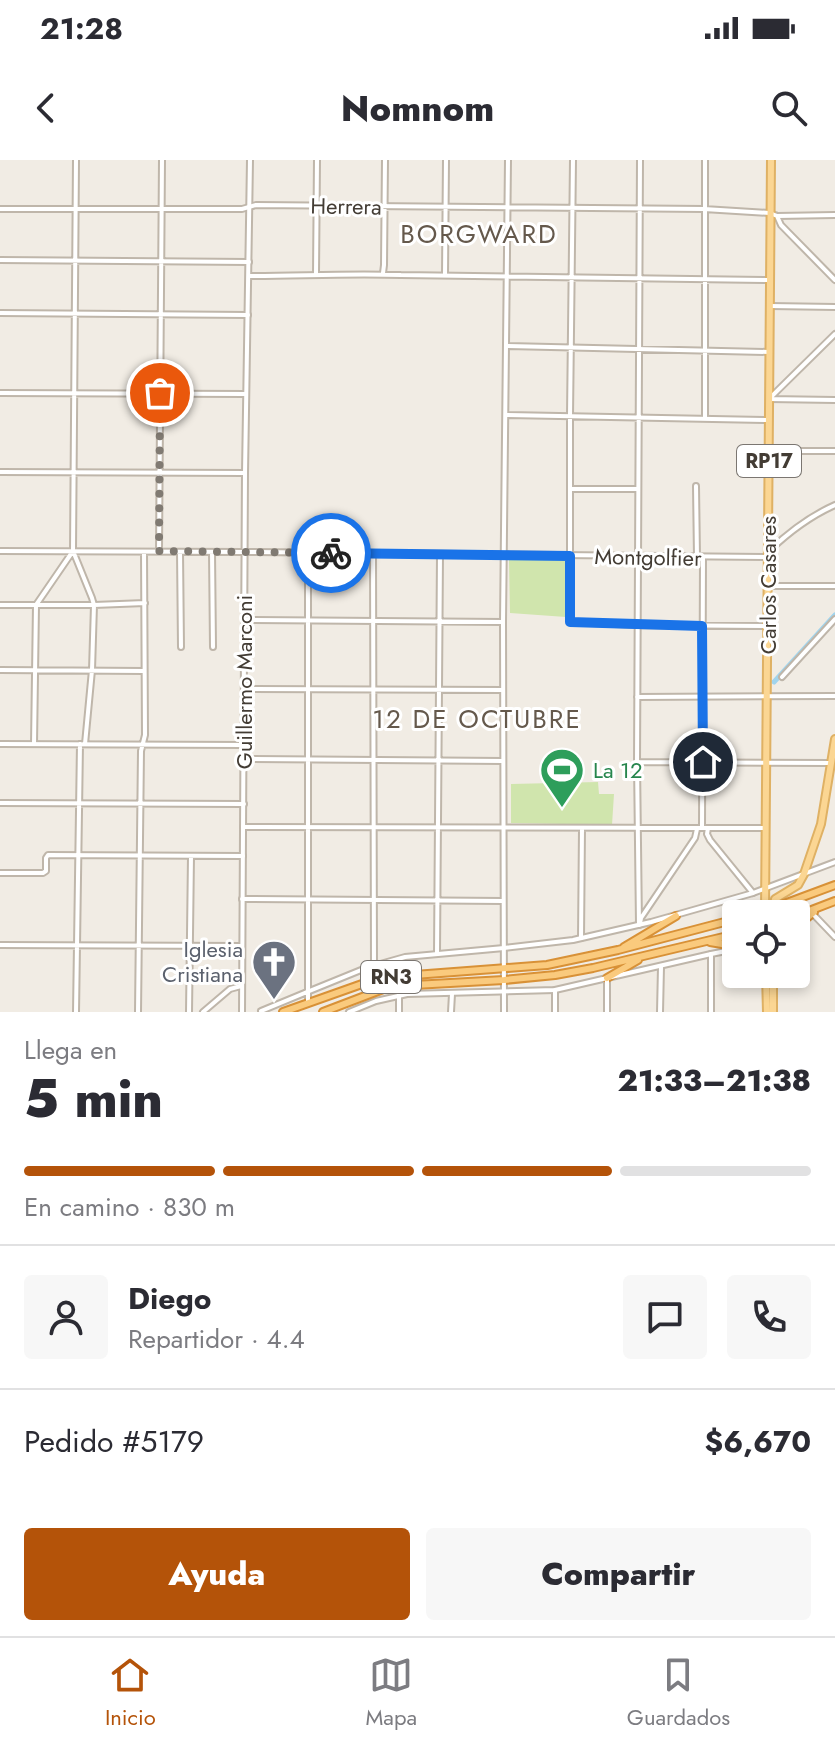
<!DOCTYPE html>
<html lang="es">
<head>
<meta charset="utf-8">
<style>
	body { margin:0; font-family:Jost,sans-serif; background:#f7f7f7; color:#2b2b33; height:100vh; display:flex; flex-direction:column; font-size:30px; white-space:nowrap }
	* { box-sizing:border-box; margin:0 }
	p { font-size:26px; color:#7c7c81 }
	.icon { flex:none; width:44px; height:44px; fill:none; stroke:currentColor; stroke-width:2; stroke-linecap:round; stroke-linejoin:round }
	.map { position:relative; height:852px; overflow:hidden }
	.details { display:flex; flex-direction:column; background:#fff; flex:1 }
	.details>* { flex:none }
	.buttons { position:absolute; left:722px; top:740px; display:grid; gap:16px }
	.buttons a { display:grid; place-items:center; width:88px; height:88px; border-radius:8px; background:#fff; box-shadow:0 4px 12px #0003; font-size:40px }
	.pin { position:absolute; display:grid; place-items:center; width:68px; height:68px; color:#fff; margin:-34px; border:4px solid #fff; border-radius:50%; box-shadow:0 2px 8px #0007 }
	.courier { position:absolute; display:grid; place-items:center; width:80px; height:80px; margin:-40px; border:6px solid #1a73e8; border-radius:50%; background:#fff; color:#222; box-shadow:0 2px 10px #0007 }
	.overview em { font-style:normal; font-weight:800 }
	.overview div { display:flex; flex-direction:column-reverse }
	.overview { display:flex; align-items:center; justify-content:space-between; height:136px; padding:0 24px }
	h1 { font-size:52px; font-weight:800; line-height:60px }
	.bar { display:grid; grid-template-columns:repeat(4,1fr); gap:12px 8px; align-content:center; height:96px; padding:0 24px }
	.bar i { height:10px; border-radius:6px; background:#e1e1e2 }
	.bar .selected { background:#b45309 }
	.bar p { grid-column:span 4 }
	.line { display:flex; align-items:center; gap:20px; padding:0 24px; border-top:2px solid #e1e1e2 }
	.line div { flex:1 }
	.round { display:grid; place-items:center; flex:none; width:84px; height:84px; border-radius:8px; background:#f7f7f7 }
	.cta { display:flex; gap:16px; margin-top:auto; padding:16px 24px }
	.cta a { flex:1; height:92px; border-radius:8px; background:#b45309; color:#fff; font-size:32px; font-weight:800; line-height:92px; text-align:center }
	.cta a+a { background:#f7f7f7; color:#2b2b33 }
	.status { display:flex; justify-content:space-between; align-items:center; height:56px; padding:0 40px; background:#fff; direction:ltr }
	.status svg { height:22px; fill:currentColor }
	header { display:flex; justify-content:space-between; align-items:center; height:104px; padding:0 24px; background:#fff; font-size:36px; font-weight:800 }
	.menu { display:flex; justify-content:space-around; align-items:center; height:112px; border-top:2px solid #e1e1e2; background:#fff; font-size:22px; color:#7c7c81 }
	.menu a { display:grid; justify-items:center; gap:4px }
	.menu .selected { color:#b45309 }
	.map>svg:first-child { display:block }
	.green { fill:#d0e5ad }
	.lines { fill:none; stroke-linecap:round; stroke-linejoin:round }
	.canal { stroke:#a1d4ed; stroke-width:5 }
	.minor-casing { stroke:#bfb6aa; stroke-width:8 }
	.tertiary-casing { stroke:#bfb6aa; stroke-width:8 }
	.primary-casing { stroke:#dfb164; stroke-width:10 }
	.trunk-casing { stroke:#d89137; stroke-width:10 }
	.minor { stroke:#fff; stroke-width:4 }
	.tertiary { stroke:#fff; stroke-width:4 }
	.primary { stroke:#fbd693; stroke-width:6 }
	.trunk { stroke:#faca7d; stroke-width:6 }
	.done { stroke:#807a72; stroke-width:8; stroke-dasharray:0 14.4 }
	.route { stroke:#1a73e8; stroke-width:10 }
	.labels { text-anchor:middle; stroke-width:6; stroke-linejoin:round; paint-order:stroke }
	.shield { fill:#fff; stroke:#7b7671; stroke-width:2 }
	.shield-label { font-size:20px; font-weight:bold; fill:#433c34 }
	.street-label { font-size:22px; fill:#433c34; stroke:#fff }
	.leisure-label { font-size:22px; fill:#27864d; stroke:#fff; text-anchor:start }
	.worship-label { font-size:22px; fill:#5b616d; stroke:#fff; text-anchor:end }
	.quarter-label { font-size:26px; letter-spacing:2px; fill:#65594c; stroke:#fff }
</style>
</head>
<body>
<div class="status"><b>21:28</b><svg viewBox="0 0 49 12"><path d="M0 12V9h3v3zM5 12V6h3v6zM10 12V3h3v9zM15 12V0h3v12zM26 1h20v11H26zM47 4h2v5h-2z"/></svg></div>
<header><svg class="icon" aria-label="back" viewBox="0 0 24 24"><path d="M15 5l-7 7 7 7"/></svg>Nomnom<svg class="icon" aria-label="search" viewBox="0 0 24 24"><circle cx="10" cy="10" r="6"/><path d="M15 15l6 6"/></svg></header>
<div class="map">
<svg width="835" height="852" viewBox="0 0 835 852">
	<rect width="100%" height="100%" fill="#f1ece4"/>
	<path class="green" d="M509,400H568L566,457L510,453Z
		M598,622L599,634H614L612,665L511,663V624Z"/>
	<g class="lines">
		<path class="canal" d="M774,522L835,455"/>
		<g class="minor-casing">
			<path id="minor" d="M76,0L73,391L92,438L94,445L92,510L85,584
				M573,0L570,256V462L637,465L768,466
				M0,49H242L256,45L704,49L770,53L777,56L835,55
				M777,56L781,65L835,120
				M0,100L249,102
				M383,113L384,105L385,0
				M316,114L317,0
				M445,115L446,0
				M249,116C300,116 350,113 401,115L770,120
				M770,146L835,147
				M0,153L248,155
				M508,186L769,192
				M0,233L246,234
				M771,237L835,174
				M769,239L835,240
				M506,255L768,260
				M705,259V0
				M769,291H835
				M0,312L245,313
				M696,326L697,397
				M570,329H637
				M0,391L245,392
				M159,391L162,0
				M180,392L181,487
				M212,392L213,487
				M373,394L374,805
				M768,426H835
				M0,445H94L145,443
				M244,460L503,462
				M0,510L144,511
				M782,517L835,459
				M244,529L503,530
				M637,537L835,536
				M0,584L244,585
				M34,584L36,445L73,391
				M244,599L503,601
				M637,602L830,603
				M0,643L244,644
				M243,667L765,668
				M702,668L703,397
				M708,668L707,674L710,680L753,733
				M0,713H43L46,711V698L48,695L243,696
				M242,739L503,741
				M812,753L835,777
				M640,763L641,758L695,678L697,669
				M639,765L637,602L640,0
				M581,778L582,669
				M0,785L242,786
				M437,793L440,395
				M555,830V852
				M308,843V393
				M261,851L307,832
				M76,852L80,584
				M138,852L141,591L145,575L144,392
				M189,852L191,696
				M399,852V835
				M451,852L452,834
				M504,852L503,462L508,0
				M607,852V818
				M660,852L661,807
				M711,852V794"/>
		</g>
		<g class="tertiary-casing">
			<path id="tertiary" d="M769,391C789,372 810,356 835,345
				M245,392L768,397
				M307,832L366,808L405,797L504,788L573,780L651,762L753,733L835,702
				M203,852L230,829L241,826
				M242,852L245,313L250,0
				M349,852L376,841L407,834L555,830L711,794L726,791L735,792"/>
		</g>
		<g class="primary-casing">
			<path id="primary" d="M765,752L771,0
				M773,754L775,739L798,725L804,714L821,664L835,579
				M766,814L767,852
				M773,852V814"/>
		</g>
		<g class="trunk-casing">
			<path id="trunk" d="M757,754L835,725
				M796,756L835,741
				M796,767L814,752
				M710,782L722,784L736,790
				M624,787L676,756
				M607,818L638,800
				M283,852L362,824L388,817L547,805L618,790L736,759
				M323,852L386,828L414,825L504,820L555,815L593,808L736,774"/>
		</g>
		<use href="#minor" class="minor"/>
		<use href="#tertiary" class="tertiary"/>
		<use href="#primary" class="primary"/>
		<use href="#trunk" class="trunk"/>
	</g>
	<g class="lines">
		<path class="done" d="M160,233L159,391L331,393"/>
		<path class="route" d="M331,393L570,396V462L702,466L703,602"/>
	</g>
	<defs>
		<g id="stadium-pin" transform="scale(2.3)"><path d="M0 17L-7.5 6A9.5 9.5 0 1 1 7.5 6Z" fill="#2e9e5b" stroke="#fff"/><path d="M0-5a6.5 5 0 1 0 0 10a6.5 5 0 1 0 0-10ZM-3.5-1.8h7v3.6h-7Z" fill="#fff"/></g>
		<g id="church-pin" transform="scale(2.3)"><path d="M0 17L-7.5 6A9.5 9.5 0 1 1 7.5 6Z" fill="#6b7280" stroke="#fff"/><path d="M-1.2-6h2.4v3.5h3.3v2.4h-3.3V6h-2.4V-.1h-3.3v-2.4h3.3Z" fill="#fff"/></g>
	</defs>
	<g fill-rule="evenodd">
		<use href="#stadium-pin" x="562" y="610"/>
		<use href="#church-pin" x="274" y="802"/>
	</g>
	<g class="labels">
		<g class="shield">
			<rect x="737" y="285" width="64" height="32" rx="6"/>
			<rect x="361" y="801" width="60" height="32" rx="6"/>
		</g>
		<g class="shield-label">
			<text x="769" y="308">RP17</text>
			<text x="391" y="824">RN3</text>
		</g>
		<g class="street-label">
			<text transform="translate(346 46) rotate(1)" y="8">Herrera</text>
			<text transform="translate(648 397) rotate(1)" y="8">Montgolfier</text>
			<text transform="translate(768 425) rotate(-90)" y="8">Carlos Casares</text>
			<text transform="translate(244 522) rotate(-90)" y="8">Guillermo Marconi</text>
		</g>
		<g class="leisure-label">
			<text x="593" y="618">La 12</text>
		</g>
		<g class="worship-label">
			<text x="243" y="797">Iglesia<tspan x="243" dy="25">Cristiana</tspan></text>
		</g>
		<g class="quarter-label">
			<text x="479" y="83">BORGWARD</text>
			<text x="477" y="568">12 DE OCTUBRE</text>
		</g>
	</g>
</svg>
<div class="buttons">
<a><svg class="icon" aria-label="locate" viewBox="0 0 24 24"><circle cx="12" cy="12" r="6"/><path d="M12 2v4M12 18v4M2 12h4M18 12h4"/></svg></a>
</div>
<div class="pin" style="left:160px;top:233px;background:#ea580c"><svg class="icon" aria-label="bag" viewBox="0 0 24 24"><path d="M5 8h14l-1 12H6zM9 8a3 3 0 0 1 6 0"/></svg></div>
<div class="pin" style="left:703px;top:602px;background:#1f2937"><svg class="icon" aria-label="home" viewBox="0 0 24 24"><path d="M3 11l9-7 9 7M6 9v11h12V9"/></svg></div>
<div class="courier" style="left:331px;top:393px"><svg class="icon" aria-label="bike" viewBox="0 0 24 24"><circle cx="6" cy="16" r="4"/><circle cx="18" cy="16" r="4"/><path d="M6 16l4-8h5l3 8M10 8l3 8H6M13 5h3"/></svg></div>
</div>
<section class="details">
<div class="overview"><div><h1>5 min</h1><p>Llega en</p></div><em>21:33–21:38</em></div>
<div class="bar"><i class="selected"></i><i class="selected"></i><i class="selected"></i><i></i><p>En camino · 830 m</p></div>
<div class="line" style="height:144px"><a class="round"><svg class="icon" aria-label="person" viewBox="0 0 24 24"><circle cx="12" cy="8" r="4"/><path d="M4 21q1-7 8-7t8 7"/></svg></a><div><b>Diego</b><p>Repartidor · 4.4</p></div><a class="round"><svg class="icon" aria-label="chat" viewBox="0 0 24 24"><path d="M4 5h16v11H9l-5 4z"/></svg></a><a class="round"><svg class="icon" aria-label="phone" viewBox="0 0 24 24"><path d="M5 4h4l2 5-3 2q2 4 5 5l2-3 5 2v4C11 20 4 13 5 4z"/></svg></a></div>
<div class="line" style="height:104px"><div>Pedido #5179</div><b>$6,670</b></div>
<div class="cta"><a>Ayuda</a><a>Compartir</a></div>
</section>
<nav class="menu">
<a class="selected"><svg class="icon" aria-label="home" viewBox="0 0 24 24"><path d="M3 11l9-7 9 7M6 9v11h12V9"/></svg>Inicio</a>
<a><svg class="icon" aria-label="map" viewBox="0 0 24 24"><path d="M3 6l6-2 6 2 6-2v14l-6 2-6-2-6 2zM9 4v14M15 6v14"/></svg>Mapa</a>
<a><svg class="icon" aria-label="saved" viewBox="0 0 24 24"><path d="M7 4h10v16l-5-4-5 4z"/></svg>Guardados</a>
</nav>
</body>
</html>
